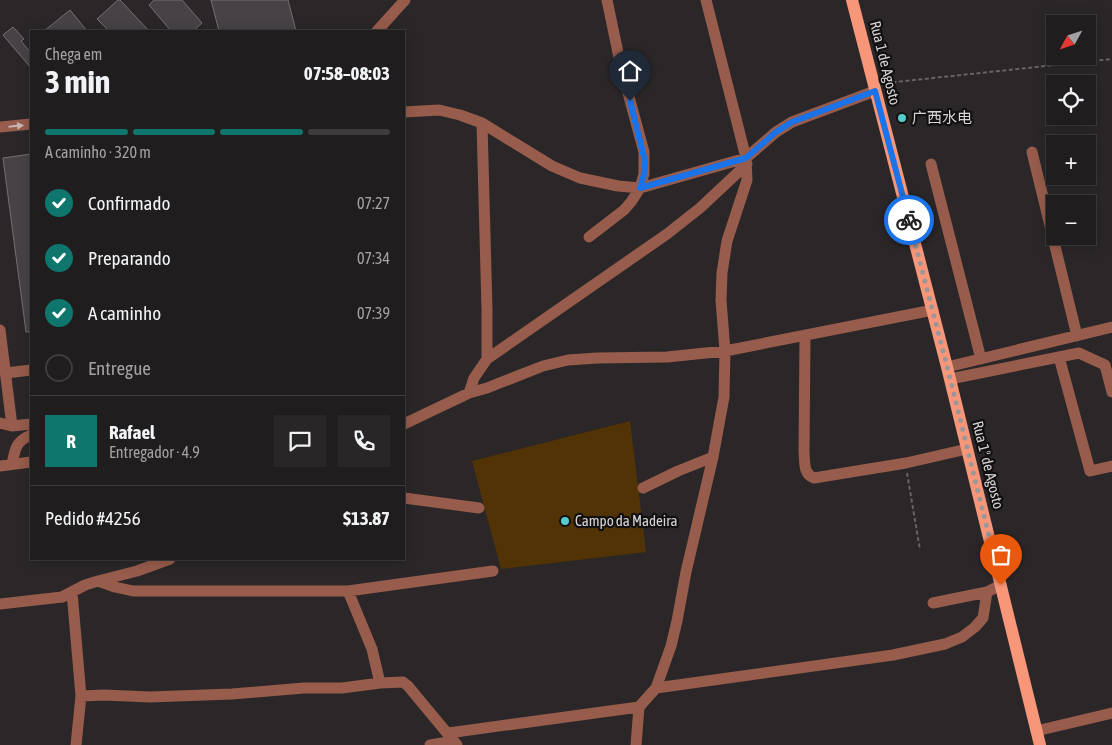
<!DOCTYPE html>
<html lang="pt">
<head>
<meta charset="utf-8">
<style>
	body { margin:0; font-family:"Asap Condensed","Noto Sans SC",sans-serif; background:#282627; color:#f1f3f6; height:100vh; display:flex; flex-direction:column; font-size:19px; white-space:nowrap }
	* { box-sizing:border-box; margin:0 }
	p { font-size:16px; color:#a2a2a4 }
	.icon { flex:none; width:28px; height:28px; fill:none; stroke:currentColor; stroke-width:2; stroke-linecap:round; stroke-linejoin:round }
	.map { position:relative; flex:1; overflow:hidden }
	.drawer { position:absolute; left:30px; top:30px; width:375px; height:530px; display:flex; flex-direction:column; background:#201d1e; border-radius:0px; box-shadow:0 2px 12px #0003,0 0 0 1px #3d3b3c }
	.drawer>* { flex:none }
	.needle { width:32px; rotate:230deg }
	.fabs { position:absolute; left:1046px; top:15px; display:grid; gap:10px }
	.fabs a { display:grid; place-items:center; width:50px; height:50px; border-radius:0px; background:#201d1e; box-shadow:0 2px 12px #0003,0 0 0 1px #3d3b3c; font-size:25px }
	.pin { position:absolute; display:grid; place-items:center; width:42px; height:42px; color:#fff; margin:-51px -21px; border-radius:50% 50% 50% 0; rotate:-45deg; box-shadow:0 0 5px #0007 }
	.pin .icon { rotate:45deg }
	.courier { position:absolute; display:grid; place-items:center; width:50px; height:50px; margin:-25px; border:4px solid #1a73e8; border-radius:50%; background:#fff; color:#222; box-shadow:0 1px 6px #0007 }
	.summary em { font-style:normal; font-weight:700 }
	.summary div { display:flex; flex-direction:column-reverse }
	.summary { display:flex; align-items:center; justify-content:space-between; height:85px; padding:0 15px }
	h1 { font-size:32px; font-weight:700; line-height:38px }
	.bar { display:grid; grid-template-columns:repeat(4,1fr); gap:8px 5px; align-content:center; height:60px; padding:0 15px }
	.bar i { height:6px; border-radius:4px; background:#3d3b3c }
	.bar .on { background:#0f766e }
	.bar p { grid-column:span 4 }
	.line { display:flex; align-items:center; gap:12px; padding:0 15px; border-top:1px solid #3d3b3c }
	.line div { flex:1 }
	.round { display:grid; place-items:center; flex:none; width:52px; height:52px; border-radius:0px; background:#282627 }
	ol { padding:0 15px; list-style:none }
	li { display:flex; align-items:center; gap:15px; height:55px }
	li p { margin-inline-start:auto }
	li .icon { padding:5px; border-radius:50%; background:#0f766e; color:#fff; stroke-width:4 }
	li:last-child { color:#a2a2a4 }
	li i { width:28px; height:28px; border:2px solid #3d3b3c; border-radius:50% }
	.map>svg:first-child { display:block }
	.green { fill:#513306 }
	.building { fill:#464245; stroke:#736f73 }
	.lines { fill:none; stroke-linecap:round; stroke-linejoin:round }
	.path { stroke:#676364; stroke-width:2; stroke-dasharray:4 2.5; stroke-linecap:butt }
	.minor { stroke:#975c4b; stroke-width:11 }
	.major { stroke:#f8967a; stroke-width:12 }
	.oneway { fill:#c8b6b2 }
	.done { stroke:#9b9798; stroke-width:5; stroke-dasharray:0 9 }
	.route { stroke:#1a73e8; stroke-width:6 }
	.poi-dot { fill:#52cdcc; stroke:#121011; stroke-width:2 }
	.labels { text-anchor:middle; stroke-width:4.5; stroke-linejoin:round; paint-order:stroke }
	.street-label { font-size:15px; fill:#d8d4d5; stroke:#121011 }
	.poi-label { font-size:15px; fill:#d8d4d5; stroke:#121011; text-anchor:start }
</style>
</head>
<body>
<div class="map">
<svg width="1112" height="745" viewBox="0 0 1112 745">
	<rect width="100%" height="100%" fill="#2b2728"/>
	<path class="green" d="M630,421L646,552L501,569L472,461Z"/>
	<path class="building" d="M118,0H120L149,31H109L97,19Z
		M154,0H182L202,23L193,31H171L149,5Z
		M211,0H288L296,31H219Z
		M70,10L87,31H44Z
		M13,27L24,39L21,41L31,53V68L3,35Z
		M31,154V332H26L3,158Z"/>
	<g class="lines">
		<path class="path" d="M886,83L1112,59
			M907,473L920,550"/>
		<path class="minor" d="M377,31L405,0
			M404,112L439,110L460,115L482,123L552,166L580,178L618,186L640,188L746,158L776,132L792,122L875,91
			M482,123L487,310V359
			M0,127L31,124
			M1032,152L1077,336
			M931,164L981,359
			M589,237L624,210L631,202L640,188L644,174V152L621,67L607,0
			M0,330L12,426
			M805,337L804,452C805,462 803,474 814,478L906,463L967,449
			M1059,357L1090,471L1112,466
			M947,367L1112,327
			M6,373L31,370
			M950,379L1079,353L1105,365L1112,392
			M469,393L474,378L487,359L667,234L700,208L747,164
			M0,423L12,426L31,424
			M404,424L469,393L487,388L543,366L568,360L597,358L667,357L725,351L933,310
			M12,464C15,449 16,441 31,435
			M0,466L31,462
			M643,488L678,471L713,457
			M404,498L479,508
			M98,581L137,571L170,559
			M348,591L372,649L380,683L403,682L408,686L457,745
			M72,592L81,696L76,745
			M933,603L987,592
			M0,604L62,597L85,585L98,581L115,587L133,591H348L493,571
			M656,688L671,646L677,621L686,572L713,457L724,397L725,351L721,300L722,273L727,241L747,180L746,158L706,0
			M81,696L104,695L150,697L232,694L304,688H342L380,683
			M1036,731L1112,713
			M448,733L639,707
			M430,745L454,741
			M636,745L639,707L656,688L893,655L945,644L962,637L975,627L983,618L987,592L1001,585"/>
		<path class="major" d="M852,0L947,367L1040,745"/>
	</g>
	<defs><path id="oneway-solid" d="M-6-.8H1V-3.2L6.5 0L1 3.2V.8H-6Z" transform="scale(1.25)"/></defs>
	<use class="oneway" href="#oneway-solid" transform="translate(16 126) rotate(-6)"/>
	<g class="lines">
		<path class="done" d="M909,220L947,366L1001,585"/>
		<path class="route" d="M630,101L645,161L644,174L640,188L746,158L776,132L792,122L875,91L909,220"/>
	</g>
	<g class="poi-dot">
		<circle cx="902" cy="118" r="5"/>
		<circle cx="565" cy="521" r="5"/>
	</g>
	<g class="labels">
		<g class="street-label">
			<text transform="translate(885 63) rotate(76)" y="5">Rua 1 de Agosto</text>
			<text transform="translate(988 465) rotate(76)" y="5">Rua 1º de Agosto</text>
		</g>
		<g class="poi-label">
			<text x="912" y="123">广西水电</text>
			<text x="575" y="526">Campo da Madeira</text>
		</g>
	</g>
</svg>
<div class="fabs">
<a><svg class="needle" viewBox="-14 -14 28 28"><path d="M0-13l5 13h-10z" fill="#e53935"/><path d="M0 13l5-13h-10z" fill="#a2a2a4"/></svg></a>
<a><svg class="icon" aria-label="locate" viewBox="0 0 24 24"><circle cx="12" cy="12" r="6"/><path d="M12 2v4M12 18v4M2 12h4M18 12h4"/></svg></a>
<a>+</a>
<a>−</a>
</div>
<div class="pin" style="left:1001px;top:585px;background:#ea580c"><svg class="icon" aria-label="bag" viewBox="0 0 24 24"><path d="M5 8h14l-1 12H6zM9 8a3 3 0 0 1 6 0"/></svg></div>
<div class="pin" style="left:630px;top:101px;background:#1f2937"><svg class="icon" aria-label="home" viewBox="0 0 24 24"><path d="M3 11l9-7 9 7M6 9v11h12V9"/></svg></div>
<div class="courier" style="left:909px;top:220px"><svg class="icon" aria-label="bike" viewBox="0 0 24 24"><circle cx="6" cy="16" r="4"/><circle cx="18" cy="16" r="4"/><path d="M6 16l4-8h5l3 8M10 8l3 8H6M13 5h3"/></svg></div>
<section class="drawer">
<div class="summary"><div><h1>3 min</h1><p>Chega em</p></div><em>07:58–08:03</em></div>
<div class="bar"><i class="on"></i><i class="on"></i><i class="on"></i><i></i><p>A caminho · 320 m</p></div>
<ol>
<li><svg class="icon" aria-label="check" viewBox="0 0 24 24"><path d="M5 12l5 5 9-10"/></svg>Confirmado<p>07:27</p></li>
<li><svg class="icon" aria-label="check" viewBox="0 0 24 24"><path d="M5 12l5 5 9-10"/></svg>Preparando<p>07:34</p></li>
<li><svg class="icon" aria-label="check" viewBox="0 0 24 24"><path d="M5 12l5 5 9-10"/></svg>A caminho<p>07:39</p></li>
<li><i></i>Entregue</li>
</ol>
<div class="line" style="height:90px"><b class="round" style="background:#0f766e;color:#fff">R</b><div><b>Rafael</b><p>Entregador · 4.9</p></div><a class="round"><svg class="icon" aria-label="chat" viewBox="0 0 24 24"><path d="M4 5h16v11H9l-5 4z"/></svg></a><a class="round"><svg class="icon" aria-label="phone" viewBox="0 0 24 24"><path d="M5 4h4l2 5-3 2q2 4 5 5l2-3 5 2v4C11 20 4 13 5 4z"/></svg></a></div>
<div class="line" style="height:65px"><div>Pedido #4256</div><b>$13.87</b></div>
</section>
</div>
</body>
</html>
